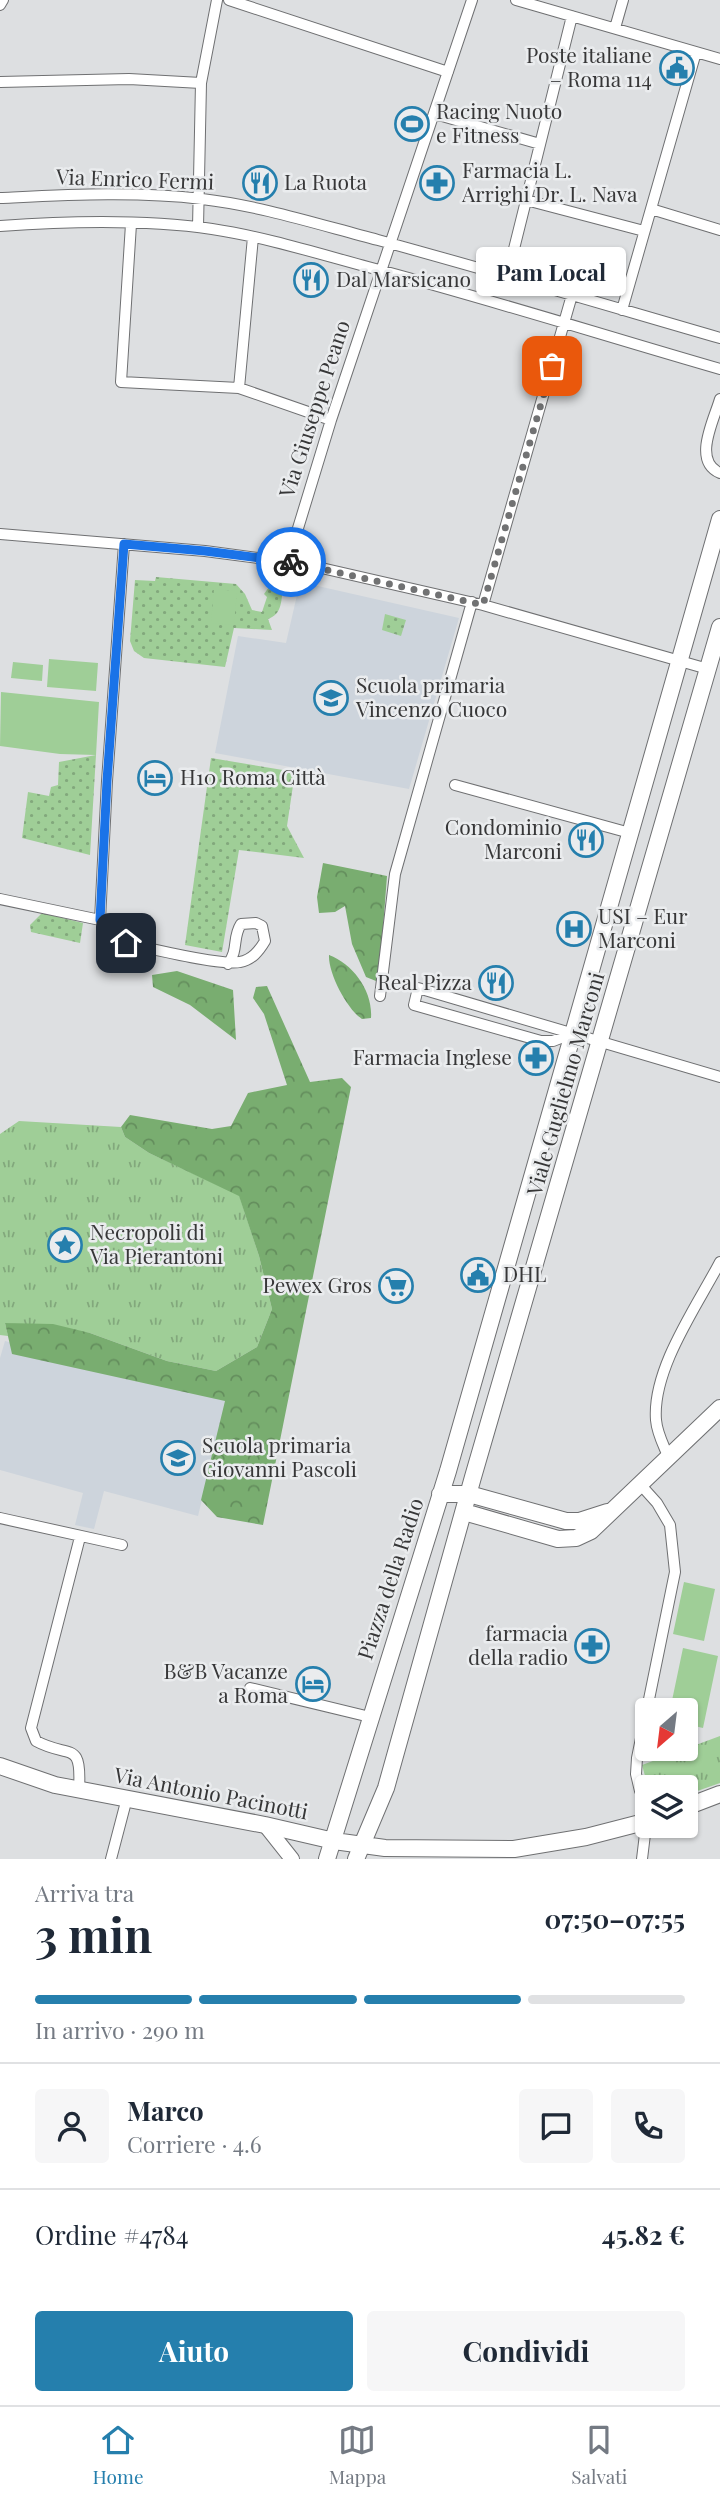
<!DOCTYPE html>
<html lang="it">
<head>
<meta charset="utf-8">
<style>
	body { margin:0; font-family:"Playfair Display",serif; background:#f6f6f7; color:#1f2937; height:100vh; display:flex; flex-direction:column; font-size:26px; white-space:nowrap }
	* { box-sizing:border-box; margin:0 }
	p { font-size:23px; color:#747a83 }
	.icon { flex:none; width:38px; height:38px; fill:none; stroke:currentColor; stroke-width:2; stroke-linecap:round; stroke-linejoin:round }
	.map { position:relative; height:1859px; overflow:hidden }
	.panel { display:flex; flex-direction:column; background:#fff; flex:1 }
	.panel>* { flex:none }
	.needle { width:46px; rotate:208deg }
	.buttons { position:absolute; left:635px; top:1698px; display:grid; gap:14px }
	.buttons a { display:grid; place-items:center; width:63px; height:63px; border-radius:7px; background:#fff; box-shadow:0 2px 5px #0004; font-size:35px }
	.pin { position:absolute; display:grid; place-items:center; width:60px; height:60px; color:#fff; margin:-30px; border-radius:14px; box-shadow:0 4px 10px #0006 }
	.courier { position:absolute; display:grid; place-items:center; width:70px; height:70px; margin:-35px; border:5px solid #1a73e8; border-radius:50%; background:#fff; color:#222; box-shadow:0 2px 9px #0007 }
	.bubble { position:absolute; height:49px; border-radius:7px; background:#fff; box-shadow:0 2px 5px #0004; font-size:23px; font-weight:700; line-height:49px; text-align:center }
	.headline em { font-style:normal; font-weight:700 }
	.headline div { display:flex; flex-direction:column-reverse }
	.headline { display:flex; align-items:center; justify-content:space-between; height:119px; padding:0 35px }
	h1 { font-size:46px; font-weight:700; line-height:52px }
	.bar { display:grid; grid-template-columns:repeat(4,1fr); gap:10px 7px; align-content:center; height:84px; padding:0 35px }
	.bar i { height:9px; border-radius:5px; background:#e0e1e3 }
	.bar .selected { background:#257fad }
	.bar p { grid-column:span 4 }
	.line { display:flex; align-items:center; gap:18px; padding:0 35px; border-top:2px solid #e0e1e3 }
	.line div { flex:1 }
	.round { display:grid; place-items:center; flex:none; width:74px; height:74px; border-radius:7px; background:#f6f6f7 }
	.action { display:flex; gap:14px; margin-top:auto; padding:14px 35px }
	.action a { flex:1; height:80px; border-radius:7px; background:#257fad; color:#fff; font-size:28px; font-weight:700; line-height:80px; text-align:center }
	.action a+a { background:#f6f6f7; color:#1f2937 }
	.tab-bar { display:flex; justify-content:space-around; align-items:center; height:98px; border-top:2px solid #e0e1e3; background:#fff; font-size:19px; color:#747a83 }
	.tab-bar a { display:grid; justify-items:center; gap:4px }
	.tab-bar .selected { color:#257fad }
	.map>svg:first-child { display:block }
	.built { fill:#cdd4dc }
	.grass { fill:url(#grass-tufts) }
	.forest { fill:url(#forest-crowns) }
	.park { fill:url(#park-dots) }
	.pitch { fill:#9fce97 }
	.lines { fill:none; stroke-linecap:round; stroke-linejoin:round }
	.minor-casing { stroke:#6f7072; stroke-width:12 }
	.tertiary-casing { stroke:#6f7072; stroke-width:16 }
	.secondary-casing { stroke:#6f7072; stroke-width:18 }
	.minor { stroke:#fff; stroke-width:10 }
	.tertiary { stroke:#fff; stroke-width:14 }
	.secondary { stroke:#fff; stroke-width:16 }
	.done { stroke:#717273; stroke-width:7; stroke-dasharray:0 12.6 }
	.route { stroke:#1a73e8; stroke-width:9 }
	.labels { text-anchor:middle; stroke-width:5; stroke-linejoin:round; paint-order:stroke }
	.poi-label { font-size:21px; fill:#373738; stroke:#eaecee; text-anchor:start }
	.street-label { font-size:21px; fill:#373738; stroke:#eaecee }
</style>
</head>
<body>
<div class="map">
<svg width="720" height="1859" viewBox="0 0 720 1859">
	<defs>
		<pattern id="grass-tufts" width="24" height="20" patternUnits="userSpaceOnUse" patternTransform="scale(1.75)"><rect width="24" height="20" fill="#9fce97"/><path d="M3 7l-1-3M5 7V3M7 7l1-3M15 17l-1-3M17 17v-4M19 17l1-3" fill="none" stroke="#82a87c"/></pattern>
		<pattern id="forest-crowns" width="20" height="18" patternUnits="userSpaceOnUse" patternTransform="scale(1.75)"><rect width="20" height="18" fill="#79ad70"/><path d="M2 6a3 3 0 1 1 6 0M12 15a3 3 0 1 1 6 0" fill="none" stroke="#648e5d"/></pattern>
		<pattern id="park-dots" width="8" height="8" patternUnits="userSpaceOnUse" patternTransform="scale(1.75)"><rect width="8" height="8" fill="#9fce97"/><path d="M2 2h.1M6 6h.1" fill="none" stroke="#82a87c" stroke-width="1.8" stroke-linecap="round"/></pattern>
	</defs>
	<rect width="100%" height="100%" fill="#dddfe1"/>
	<path class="built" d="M300,582L459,618L409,789L215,753L238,636L286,643Z
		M5,1341L226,1401L198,1516L104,1491L94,1529L75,1525L83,1493L0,1470V1358Z"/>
	<path class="grass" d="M19,1121L121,1127L125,1137L149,1153L239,1195L259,1256L272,1309L257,1347L216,1371L167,1361L90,1333L5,1323L8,1336L0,1335V1134Z
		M720,1736V1783L686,1795V1787H648L642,1765Z"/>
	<path class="forest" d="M323,863L387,876L381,954L376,981L366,977L352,944L345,906L335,912L319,913L317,897Z
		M329,955C353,964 373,991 371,1018L362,1019C347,1009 328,973 329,955Z
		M177,971L233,990L236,1040L190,1005L153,987L152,975Z
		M267,986L310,1082L342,1078L351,1087L263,1525L217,1517L201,1500L225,1401L12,1354L5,1323L53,1324L90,1333L167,1361L216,1371L257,1347L272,1309L259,1256L239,1196L149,1153L125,1137L121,1127L130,1115L212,1129L231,1126L248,1093L287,1085L264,1014L253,998L256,987Z"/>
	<path class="park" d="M156,577L236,584L245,594L252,610L262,612L267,597L264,594L269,587L283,588C281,602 282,614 268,619L272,630L234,628L225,667L144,658L134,651L130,641L135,580L155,581Z
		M385,614L406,620L401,636L382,630Z
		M96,755L90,855L22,838L28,792L49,796L51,787L58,785L59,762Z
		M211,758L295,772L287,826L304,858L239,850L222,952L185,945Z
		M42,913L83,923L80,943L31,932L30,925Z"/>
	<path class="pitch" d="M214,589L237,591L234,625L211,623Z
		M49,659L98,663L96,691L47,687Z
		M13,662L43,665L42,681L11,678Z
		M1,692L99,702L96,755L60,754L0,746Z
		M684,1582L715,1589L704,1641L673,1634Z
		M683,1648L718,1656L703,1728L686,1724V1710H670Z"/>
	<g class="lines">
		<g class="minor-casing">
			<path id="minor" d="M229,0L448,72
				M516,0L720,59
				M0,5L3,0
				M615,28L623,0
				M0,82L129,79L201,83
				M435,114L540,144
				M0,198C66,195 136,191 202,199C262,206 320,225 378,240C492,271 606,305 720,338
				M526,200L644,231
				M651,209L720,230
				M131,224L121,382L239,388L331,420
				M0,226C70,221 143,219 212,229C265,237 316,253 368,267C486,298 602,335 720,369
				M198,227L201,83L217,0
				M507,277L572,16
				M622,310L696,52
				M239,388L253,237
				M720,399C714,420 692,461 720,473
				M0,534L205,551L304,564L483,605L708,669
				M124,544L107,781L100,920L112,935L126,943C148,948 221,966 240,962C252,960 259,951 265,941L262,926L256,923L241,924C232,938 239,949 228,964
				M288,561L331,420L472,0
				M483,605L572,295
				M455,785L630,833
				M0,899L100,920
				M380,996L395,874L472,602
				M571,1034L553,1041H541L414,1005L418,988L720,1077
				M668,1456C663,1444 657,1433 656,1420C652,1369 697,1306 720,1262
				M639,1483L657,1503L670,1525L675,1572L637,1758L636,1774L640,1791
				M0,1518L122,1545
				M250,1688L370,1717
				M79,1789C82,1739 69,1759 36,1741L31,1728L80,1537
				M111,1859L127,1798
				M642,1859L645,1834L644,1807"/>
		</g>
		<g class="tertiary-casing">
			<path id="tertiary" d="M265,1825L292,1859"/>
		</g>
		<g class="secondary-casing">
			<path id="secondary" d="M440,1494H469L566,1521H579L607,1512
				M464,1512L558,1539L576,1538L591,1531L720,1408
				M0,1766L55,1785L265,1825L334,1841L385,1848L514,1849L586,1837L648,1821
				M686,1807L720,1794
				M327,1859L448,1471L720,519
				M356,1859L386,1788L473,1477L720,627"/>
		</g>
		<use href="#minor" class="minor"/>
		<use href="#tertiary" class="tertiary"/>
		<use href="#secondary" class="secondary"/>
	</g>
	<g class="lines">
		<path class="done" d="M291,562L483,605L552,366"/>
		<path class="route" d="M126,943L112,935L100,920L107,781L124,544L205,551L291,562"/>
	</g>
	<defs>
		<g id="civic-ring" transform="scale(1.75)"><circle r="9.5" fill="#eaecee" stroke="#257fad" stroke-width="1.5"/><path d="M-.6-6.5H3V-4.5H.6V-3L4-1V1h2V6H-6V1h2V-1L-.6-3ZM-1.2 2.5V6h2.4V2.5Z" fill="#257fad"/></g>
		<g id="stadium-ring" transform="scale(1.75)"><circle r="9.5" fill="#eaecee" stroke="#257fad" stroke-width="1.5"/><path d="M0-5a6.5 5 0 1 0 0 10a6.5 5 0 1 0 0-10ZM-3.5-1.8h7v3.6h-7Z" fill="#257fad"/></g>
		<g id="restaurant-ring" transform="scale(1.75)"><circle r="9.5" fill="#eaecee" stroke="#257fad" stroke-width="1.5"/><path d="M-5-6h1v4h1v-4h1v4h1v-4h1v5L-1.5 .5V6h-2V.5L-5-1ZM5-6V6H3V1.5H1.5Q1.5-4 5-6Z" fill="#257fad"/></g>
		<g id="pharmacy-ring" transform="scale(1.75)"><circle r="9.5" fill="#eaecee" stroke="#257fad" stroke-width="1.5"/><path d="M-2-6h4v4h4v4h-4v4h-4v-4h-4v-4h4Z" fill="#257fad"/></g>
		<g id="school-ring" transform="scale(1.75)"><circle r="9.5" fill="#eaecee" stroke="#257fad" stroke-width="1.5"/><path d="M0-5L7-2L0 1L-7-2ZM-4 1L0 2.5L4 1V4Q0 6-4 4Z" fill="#257fad"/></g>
		<g id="hotel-ring" transform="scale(1.75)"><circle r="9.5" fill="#eaecee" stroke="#257fad" stroke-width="1.5"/><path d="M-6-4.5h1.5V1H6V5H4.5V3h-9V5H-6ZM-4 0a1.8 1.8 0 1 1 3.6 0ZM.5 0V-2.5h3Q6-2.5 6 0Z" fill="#257fad"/></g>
		<g id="hospital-ring" transform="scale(1.75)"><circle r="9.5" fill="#eaecee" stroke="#257fad" stroke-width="1.5"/><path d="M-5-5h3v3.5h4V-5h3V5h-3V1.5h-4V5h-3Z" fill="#257fad"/></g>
		<g id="sight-ring" transform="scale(1.75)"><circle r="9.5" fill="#eaecee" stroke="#257fad" stroke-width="1.5"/><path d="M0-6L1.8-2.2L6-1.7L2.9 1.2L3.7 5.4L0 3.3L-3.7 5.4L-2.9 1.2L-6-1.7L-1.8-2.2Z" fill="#257fad"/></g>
		<g id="supermarket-ring" transform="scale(1.75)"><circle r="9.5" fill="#eaecee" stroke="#257fad" stroke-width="1.5"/><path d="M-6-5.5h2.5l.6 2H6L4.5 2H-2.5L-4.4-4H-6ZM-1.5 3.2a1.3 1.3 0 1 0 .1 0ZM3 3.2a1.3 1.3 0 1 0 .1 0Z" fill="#257fad"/></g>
	</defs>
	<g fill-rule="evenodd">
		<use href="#civic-ring" x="677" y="68"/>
		<use href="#stadium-ring" x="412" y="124"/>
		<use href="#restaurant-ring" x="260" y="183"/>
		<use href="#pharmacy-ring" x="437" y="183"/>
		<use href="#restaurant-ring" x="311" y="280"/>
		<use href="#school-ring" x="331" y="698"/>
		<use href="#hotel-ring" x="155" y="778"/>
		<use href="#restaurant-ring" x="586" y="840"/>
		<use href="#hospital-ring" x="574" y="929"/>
		<use href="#restaurant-ring" x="496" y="983"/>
		<use href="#pharmacy-ring" x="536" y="1058"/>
		<use href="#sight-ring" x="65" y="1245"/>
		<use href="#civic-ring" x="478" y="1275"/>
		<use href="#supermarket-ring" x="396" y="1286"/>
		<use href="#school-ring" x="178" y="1458"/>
		<use href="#pharmacy-ring" x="592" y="1646"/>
		<use href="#hotel-ring" x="313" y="1684"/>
	</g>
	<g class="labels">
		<g class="poi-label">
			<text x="652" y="63" text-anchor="end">Poste italiane<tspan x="652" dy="24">– Roma 114</tspan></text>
			<text x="436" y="119">Racing Nuoto<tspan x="436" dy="24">e Fitness</tspan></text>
			<text x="462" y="178">Farmacia L.<tspan x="462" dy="24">Arrighi Dr. L. Nava</tspan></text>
			<text x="284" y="190">La Ruota</text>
			<text x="336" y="287">Dal Marsicano</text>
			<text x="356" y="693">Scuola primaria<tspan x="356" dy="24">Vincenzo Cuoco</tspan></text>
			<text x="180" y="785">H10 Roma Città</text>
			<text x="562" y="835" text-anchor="end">Condominio<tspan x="562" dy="24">Marconi</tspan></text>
			<text x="598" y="924">USI – Eur<tspan x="598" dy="24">Marconi</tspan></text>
			<text x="472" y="990" text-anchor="end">Real Pizza</text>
			<text x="512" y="1065" text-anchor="end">Farmacia Inglese</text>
			<text x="90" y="1240">Necropoli di<tspan x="90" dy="24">Via Pierantoni</tspan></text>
			<text x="503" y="1282">DHL</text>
			<text x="372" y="1293" text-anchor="end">Pewex Gros</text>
			<text x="202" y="1453">Scuola primaria<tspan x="202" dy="24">Giovanni Pascoli</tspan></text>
			<text x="568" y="1641" text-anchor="end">farmacia<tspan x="568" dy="24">della radio</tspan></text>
			<text x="288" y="1679" text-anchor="end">B&amp;B Vacanze<tspan x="288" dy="24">a Roma</tspan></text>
		</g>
		<g class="street-label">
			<text transform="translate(135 180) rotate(2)" y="7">Via Enrico Fermi</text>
			<text transform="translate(315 409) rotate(-72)" y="7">Via Giuseppe Peano</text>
			<text transform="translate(566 1084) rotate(-74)" y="7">Viale Guglielmo Marconi</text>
			<text transform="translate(391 1579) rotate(-72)" y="7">Piazza della Radio</text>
			<text transform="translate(211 1794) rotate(11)" y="7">Via Antonio Pacinotti</text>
		</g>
	</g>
</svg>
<div class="buttons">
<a><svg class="needle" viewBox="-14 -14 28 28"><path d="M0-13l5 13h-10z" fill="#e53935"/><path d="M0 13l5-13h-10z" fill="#747a83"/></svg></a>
<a><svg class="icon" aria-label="layers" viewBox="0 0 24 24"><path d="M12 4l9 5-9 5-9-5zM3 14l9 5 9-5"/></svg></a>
</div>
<div class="pin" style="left:552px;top:366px;background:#ea580c"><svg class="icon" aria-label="bag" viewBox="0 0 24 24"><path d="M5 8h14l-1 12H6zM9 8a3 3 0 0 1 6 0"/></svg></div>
<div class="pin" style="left:126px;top:943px;background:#1f2937"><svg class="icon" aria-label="home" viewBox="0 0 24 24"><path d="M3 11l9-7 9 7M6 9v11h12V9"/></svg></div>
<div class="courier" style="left:291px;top:562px"><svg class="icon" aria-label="bike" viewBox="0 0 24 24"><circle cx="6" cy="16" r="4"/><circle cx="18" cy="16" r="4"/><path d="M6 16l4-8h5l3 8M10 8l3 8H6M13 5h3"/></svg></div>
<div class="bubble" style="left:476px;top:247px;width:150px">Pam Local</div>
</div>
<section class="panel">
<div class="headline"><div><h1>3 min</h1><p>Arriva tra</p></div><em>07:50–07:55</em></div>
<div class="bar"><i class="selected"></i><i class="selected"></i><i class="selected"></i><i></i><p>In arrivo · 290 m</p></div>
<div class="line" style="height:126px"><a class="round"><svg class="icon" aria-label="person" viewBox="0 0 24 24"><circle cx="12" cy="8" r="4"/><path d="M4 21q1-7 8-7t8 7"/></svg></a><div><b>Marco</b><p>Corriere · 4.6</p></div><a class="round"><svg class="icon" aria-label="chat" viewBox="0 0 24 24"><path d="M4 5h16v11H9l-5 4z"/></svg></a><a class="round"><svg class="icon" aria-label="phone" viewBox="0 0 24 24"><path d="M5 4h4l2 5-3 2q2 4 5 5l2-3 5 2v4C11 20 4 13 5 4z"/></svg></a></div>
<div class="line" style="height:91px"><div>Ordine #4784</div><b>45.82 €</b></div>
<div class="action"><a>Aiuto</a><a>Condividi</a></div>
</section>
<nav class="tab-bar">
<a class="selected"><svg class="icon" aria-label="home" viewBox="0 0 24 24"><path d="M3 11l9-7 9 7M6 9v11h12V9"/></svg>Home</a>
<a><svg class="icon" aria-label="map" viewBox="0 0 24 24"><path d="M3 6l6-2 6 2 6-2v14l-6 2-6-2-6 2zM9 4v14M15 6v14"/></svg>Mappa</a>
<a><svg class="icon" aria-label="saved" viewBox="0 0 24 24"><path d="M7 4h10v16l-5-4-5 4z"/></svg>Salvati</a>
</nav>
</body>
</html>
